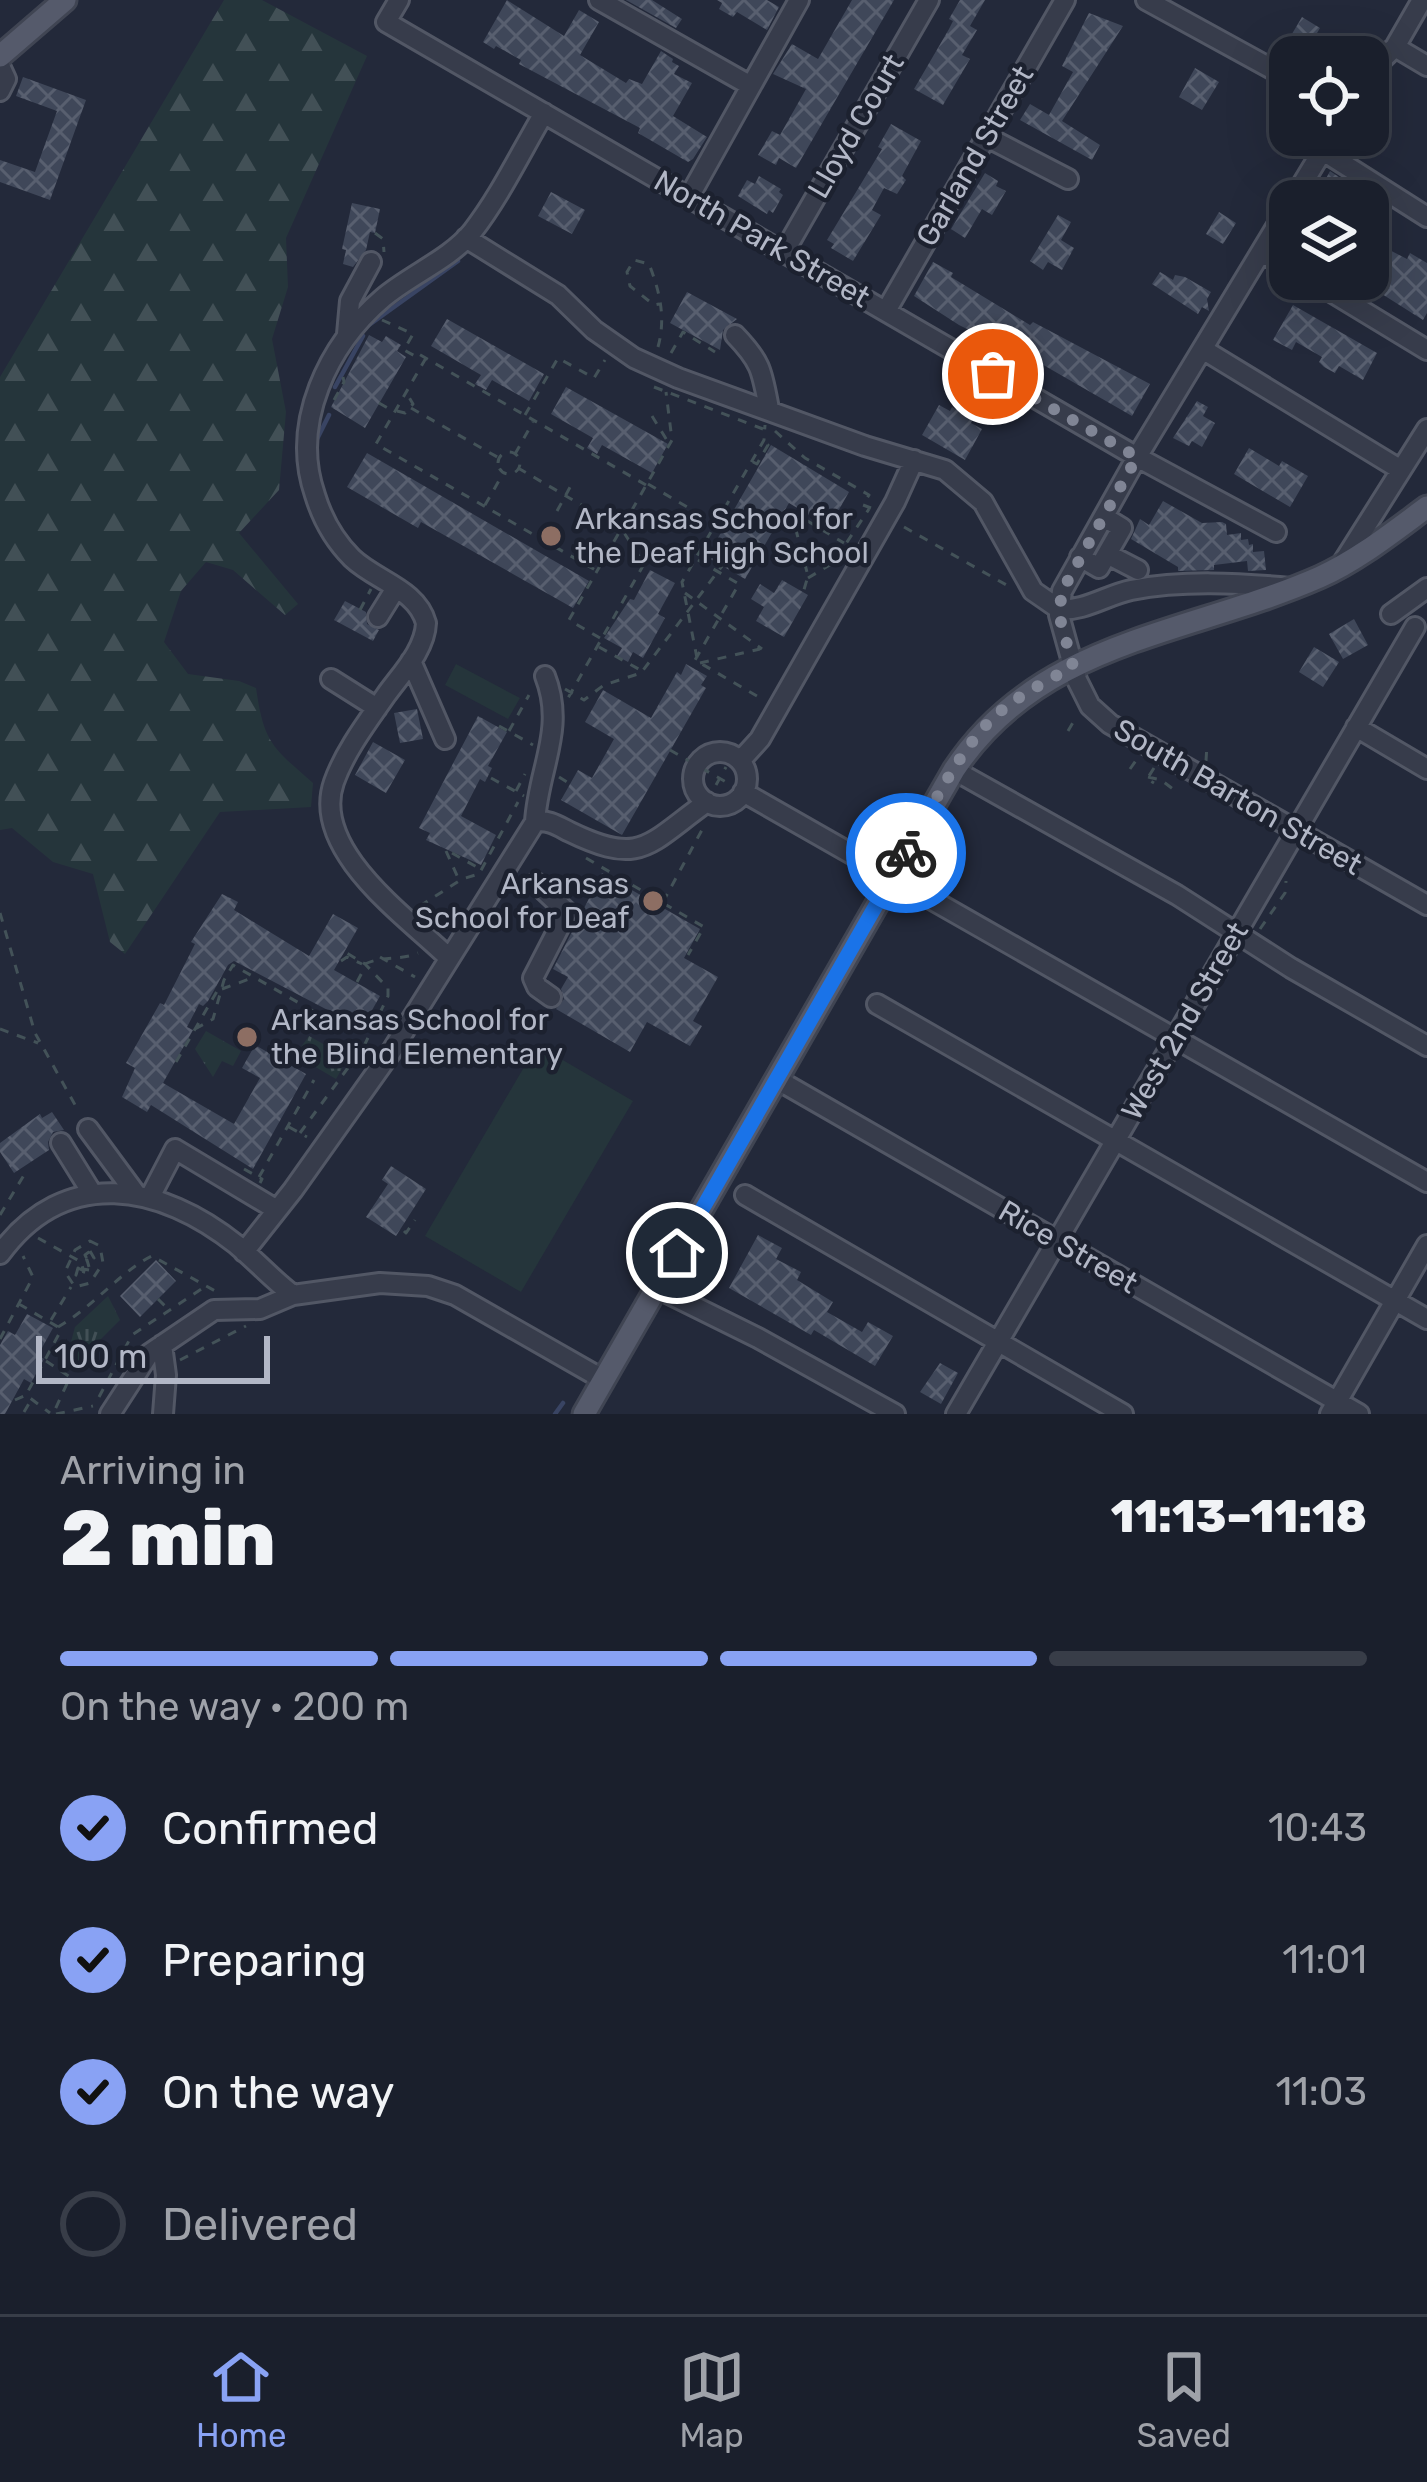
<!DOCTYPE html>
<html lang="en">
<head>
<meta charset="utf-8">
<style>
	body { margin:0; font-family:Rubik,sans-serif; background:#232734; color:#f1f3f6; height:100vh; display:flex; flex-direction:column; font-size:45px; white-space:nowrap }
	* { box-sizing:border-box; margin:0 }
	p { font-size:39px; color:#9fa2a9 }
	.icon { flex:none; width:66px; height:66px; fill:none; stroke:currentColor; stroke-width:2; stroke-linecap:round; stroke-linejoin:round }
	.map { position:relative; height:1414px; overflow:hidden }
	.panel { display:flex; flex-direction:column; background:#1a1f2c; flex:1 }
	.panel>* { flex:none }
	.buttons { position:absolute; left:1269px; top:36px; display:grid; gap:24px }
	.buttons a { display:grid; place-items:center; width:120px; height:120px; border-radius:24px; background:#1a1f2c; box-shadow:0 12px 48px #0002,0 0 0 3px #383d48; font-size:60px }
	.scale { position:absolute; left:36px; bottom:30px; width:234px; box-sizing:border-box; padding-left:12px; border:6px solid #b2b7c6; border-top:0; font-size:33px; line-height:42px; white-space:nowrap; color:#b2b7c6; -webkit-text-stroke:9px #1c212f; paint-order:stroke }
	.pin { position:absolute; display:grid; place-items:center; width:102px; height:102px; color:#fff; margin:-51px; border:6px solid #fff; border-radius:50%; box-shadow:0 3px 12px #0007 }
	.courier { position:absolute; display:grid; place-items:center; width:120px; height:120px; margin:-60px; border:9px solid #1a73e8; border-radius:50%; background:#fff; color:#222; box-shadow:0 3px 15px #0007 }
	.summary em { font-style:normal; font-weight:800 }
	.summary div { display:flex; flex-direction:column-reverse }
	.summary { display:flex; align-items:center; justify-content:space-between; height:204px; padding:0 60px }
	h1 { font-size:78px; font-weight:800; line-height:90px }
	.bar { display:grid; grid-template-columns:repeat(4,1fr); gap:18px 12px; align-content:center; height:144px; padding:0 60px }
	.bar i { height:15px; border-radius:9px; background:#383d48 }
	.bar .current { background:#89a2f4 }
	.bar p { grid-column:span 4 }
	ol { padding:0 60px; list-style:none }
	li { display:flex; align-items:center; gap:36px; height:132px }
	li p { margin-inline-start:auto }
	li .icon { padding:12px; border-radius:50%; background:#89a2f4; color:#111; stroke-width:4 }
	li:last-child { color:#9fa2a9 }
	li i { width:66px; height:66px; border:6px solid #383d48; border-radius:50% }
	.menu { display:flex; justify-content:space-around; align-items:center; height:168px; border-top:3px solid #383d48; background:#1a1f2c; font-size:33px; color:#9fa2a9 }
	.menu a { display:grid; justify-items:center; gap:6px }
	.menu .current { color:#89a2f4 }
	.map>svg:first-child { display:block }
	.forest { fill:url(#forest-firs) }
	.park { fill:url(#park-tufts) }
	.garden { fill:#25353b }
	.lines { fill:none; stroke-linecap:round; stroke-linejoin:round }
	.stream { stroke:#394463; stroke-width:4.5 }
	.building { fill:url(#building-cross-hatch) }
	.minor-casing { stroke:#525765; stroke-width:24 }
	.major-casing { stroke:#404553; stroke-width:27 }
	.path { stroke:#435258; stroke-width:3; stroke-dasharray:9 9; stroke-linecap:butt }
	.minor { stroke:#373c4b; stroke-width:18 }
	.major { stroke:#555a6b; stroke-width:21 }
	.path-bridge { stroke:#435258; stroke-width:3; stroke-dasharray:9 9; stroke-linecap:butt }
	.done { stroke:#808595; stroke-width:12; stroke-dasharray:0 21.6 }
	.route { stroke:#1a73e8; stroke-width:15 }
	.education-dot { fill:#8d6e63; stroke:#1c212f; stroke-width:4.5 }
	.labels { text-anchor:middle; stroke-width:9; stroke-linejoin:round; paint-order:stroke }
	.street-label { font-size:30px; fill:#b2b7c6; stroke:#1c212f }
	.poi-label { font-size:30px; fill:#b2b7c6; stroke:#1c212f; text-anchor:start }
</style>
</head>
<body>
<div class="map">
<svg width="1427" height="1414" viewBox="0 0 1427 1414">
	<defs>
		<pattern id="forest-firs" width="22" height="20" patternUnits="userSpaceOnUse" patternTransform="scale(3)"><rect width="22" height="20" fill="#25353b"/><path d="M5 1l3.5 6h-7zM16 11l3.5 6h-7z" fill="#425056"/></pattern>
		<pattern id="park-tufts" width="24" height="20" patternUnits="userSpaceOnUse" patternTransform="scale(3)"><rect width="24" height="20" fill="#25353b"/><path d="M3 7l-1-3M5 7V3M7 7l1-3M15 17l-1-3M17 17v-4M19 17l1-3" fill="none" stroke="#425056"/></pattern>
		<pattern id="building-cross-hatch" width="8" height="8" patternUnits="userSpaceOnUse" patternTransform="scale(3)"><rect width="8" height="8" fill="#3f4759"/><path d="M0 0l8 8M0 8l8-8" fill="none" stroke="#585f6f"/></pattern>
	</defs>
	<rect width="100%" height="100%" fill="#23293a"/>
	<path class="forest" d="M224,0H262L367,56L286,238L288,287L272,339L286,412L279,490L239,533L298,604L285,615L233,570L206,562L181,591L164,642L188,674L239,681L256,688C264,743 272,747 313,783L311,807L220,812L125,954L110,942L93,874L53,862L12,828L0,830V377Z"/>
	<path class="park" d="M206,1031L241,1051L233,1066L222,1061L213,1077L195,1049Z
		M309,1036L348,1058L336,1079L295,1055Z
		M108,1296L120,1320L76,1364L66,1360L75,1327Z"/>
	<path class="garden" d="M456,664L520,698L508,719L445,685Z
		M537,1045L633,1101L521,1292L425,1236Z"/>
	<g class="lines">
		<path class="stream" d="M369,325L458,261
			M335,387L363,336
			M317,439L329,415
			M555,1414L563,1403"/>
	</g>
	<path class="building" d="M507,0L564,36L579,10L599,22L580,55L626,83L629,79L642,84L661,51L673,59L672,62L679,66L674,74L692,83L673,116L707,137L693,159L688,162L638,133L640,128L519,64L521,60L496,46L494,49L483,42Z
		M626,0H652L682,19L676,28Z
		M717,0H767L779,7L767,30L737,12L733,17L719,9L722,3Z
		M852,0H894L796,168L779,158L776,165L758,155L772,131L780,135L806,89L773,74L792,44L818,59Z
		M960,0H985L970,26L977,30L962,55L970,59L943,105L914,89L949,29L953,21L949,19Z
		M1089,13L1123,26L1062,121L1100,145L1092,160L1020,120L1030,104L1049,115L1073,72L1062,66Z
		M1302,17L1320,28L1304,55L1286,44Z
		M1195,68L1219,82L1202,110L1179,97Z
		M23,77L86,100L50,200L0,182V160L35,172L57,111L16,96Z
		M891,124L921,141L902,176L906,180L897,194L884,188L872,210L881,215L853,261L831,248L834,244L827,240L882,149L878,147Z
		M1330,171L1348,183L1338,201H1314Z
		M985,173L998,181L996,186L1006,191L992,215L982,209L965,238L951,229Z
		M759,176L781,189L779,192L783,195L773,213L769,210L767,214L738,196L747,180L755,184Z
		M551,192L585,210L572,234L538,216Z
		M352,203L380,209L375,233L370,232L366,250L353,267L343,264L346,250L342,249Z
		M1219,212L1236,223L1223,244L1206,234Z
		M1058,215L1071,222L1061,240L1074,248L1062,270L1048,262L1043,270L1030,261Z
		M1374,242L1407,259L1410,253L1427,263V313L1423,320L1374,289L1377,282L1368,277V243L1372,246Z
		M933,262L953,273L951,277L1030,325L1033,322L1150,384L1132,416L998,339L991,341L959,325L914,296Z
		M1160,272L1173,280L1175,275L1185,277L1211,292L1207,299L1209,311L1202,307L1198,314L1152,284Z
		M687,292L737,319L723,330L720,350L670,323Z
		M1293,305L1377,353L1363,380L1339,366L1335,373L1324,367L1319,362L1322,357L1296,342L1292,350L1273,340Z
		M447,319L544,374L529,401L492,380L486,390L475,384L481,375L431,346Z
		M369,335L382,342L386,336L401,345L397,351L406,357L365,428L331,407Z
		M566,387L668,444L652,473L602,445L597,454L587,448L593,438L551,414Z
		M1197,401L1208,407L1203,416L1215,423L1202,447L1192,441L1189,446L1173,438Z
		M939,405L950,411L952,407L973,419L971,423L982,429L965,460L922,435Z
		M771,445L849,492L829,527L789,503L745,579L707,557Z
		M1249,448L1279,466L1282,461L1308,476L1290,507L1234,474Z
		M367,453L589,581L573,608L421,522L418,528L347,487Z
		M1163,501L1202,523L1222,522L1226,524L1227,535L1241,533V540L1248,539L1249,545L1253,544V552L1264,551L1266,570L1248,571L1247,561L1214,565V570L1178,571V567L1131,539L1140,519L1149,525Z
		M650,570L675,583L658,614L665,618L643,658L633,652L628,662L617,656L622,648L604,638L630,599L634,600Z
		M782,580L808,595L784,637L756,621L764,607L751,599L760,584L774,593Z
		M345,601L366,612L367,624L379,630L373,641L334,620Z
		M1354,619L1368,645L1343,659L1329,634Z
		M1314,647L1339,662L1323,687L1299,672Z
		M686,664L707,676L701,685L706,688L622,835L561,800L578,770L592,778L614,739L585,722L603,690L651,718L677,672L681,675Z
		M417,709L423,739L400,743L394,713Z
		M478,716L507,732L488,766L492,768L485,782L480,779L461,816L496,835L481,865L426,840L430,833L419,828Z
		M373,742L405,760L386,793L355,775Z
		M602,873L700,929L684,958L718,977L693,1021L702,1026L690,1046L647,1022L630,1052L556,1009L564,999L561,989L568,977L553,969Z
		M222,894L238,902L234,910L309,956L333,914L358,928L334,970L380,996L362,1028L234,961L228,965L208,1001L203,1006L199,1004L187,1027L193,1030L163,1083L234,1124L260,1078L242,1068L255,1045L306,1074L253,1169L151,1105L147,1112L122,1097L135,1068L126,1063L160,1003L164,1005L195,944L191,942Z
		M52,1112L64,1130L53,1132L48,1142L49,1150L14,1173L0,1152V1143L40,1114L42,1118Z
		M391,1166L426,1189L396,1236L366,1217L388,1184L382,1180Z
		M758,1235L782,1248L776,1259L801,1272L797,1280L833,1302L827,1312L862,1332L868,1322L893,1336L875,1366L814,1330L811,1335L729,1288Z
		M156,1260L176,1281L140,1317L120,1296Z
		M27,1314L53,1328L38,1355L44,1359L31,1383L24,1379L5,1414H0V1345L8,1331L15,1335Z
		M940,1363L958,1373L941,1404L920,1392Z"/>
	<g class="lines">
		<g class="minor-casing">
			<path id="minor" d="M399,0L386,22L1137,457L1276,532
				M599,0L751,86
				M1146,0L1281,74
				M1395,47L1427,66
				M0,66L6,79L0,91
				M1368,73L1395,47L1422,0
				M987,137L1068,179
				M1323,151L1427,217
				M689,197L799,0
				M1292,201L1332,135
				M1290,204L1137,457L1062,591L1059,615L1077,680L1090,706L1110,724L1427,905
				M466,238L558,295L594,330L634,358L678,378L865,446L945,470L983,502L1033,591L1059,609
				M784,252L929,0
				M1261,252L1290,268
				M1310,279L1427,350
				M886,311L1065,0
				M347,334L350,301L371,262
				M735,335C762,363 762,372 769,409
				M1204,350L1401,470
				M1107,554L1138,570
				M1080,557L1099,568L1122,528L1104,517
				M1340,567L1427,429
				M1059,609C1083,612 1107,595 1131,590C1183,580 1238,583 1290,588
				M1391,614L1427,588
				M378,617L396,588
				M411,661L445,739
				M331,679L377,708
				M1356,727L1427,769
				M693 779a27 27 0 1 1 54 0a27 27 0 1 1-54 0Z
				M740,761L760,739L895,502L914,460
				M954,770L1177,895L1291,968L1427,1046
				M743,792L1427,1182
				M535,822C538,769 566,729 545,676
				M536,883L567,912L533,978L537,987L551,997
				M449,958C407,917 310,850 334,782C345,751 368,721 386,695C401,674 425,650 426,623C417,589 376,581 352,558C335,541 322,518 315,495C290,423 328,345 383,298C410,275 450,259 472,232C500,196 521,152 544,113
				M877,1004L1427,1319
				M778,1080L1359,1414
				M88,1129L136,1194
				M61,1143L92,1193
				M745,1195L1123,1414
				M150,1197L175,1149L277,1210
				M244,1252L293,1190L391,1052L535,822C548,819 558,826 570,832C642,867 648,844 707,802
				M0,1254C65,1165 161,1184 237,1245C256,1261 273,1280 293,1295
				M657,1288L758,1338L895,1414
				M162,1345L166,1375L163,1414
				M110,1414L149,1354L214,1310L260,1309L293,1295L380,1283L428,1286L455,1295L604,1380
				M956,1414L1415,627
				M1330,1414L1427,1245"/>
		</g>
		<g class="major-casing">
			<path id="major" d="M0,56L65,0
				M584,1414L954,770C1040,640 1188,635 1320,577C1358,560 1393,532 1427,507"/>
		</g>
		<path class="path" d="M375,233L383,239L384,252
			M382,320L413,334L404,350L415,356L417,353L646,485
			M658,347C666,318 660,292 649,264L634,260L627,272L630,286L654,305L659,304
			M671,353L683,332L715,352
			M426,358L376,444L597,571
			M654,387L763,429
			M334,400L344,382L343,377
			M379,403L393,411
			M411,408L499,458
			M397,411L405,413L413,404L406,392
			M525,415L558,358L594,378L605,360
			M652,416L668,442
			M775,431L805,458L869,495L863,505L871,508
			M498 463a11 11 0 1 1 22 0a11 11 0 1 1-22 0Z
			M515,454L533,422
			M753,462L757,464L768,445L762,443
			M518,468L621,528L644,564L568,698
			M648,484L716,524
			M485,505L504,472
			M557,511L574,480
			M791,511L808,576L803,593
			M791,511L844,543
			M904,527L1010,587
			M698,560L739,584L695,660L762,699
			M808,578L833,563L869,509
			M685,593L762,649
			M360,610L371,589
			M600,638L569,620L672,440L666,392
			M599,647L642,671
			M697,658L682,582L764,440L765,425
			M700,663L760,649
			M565,689L584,700L604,685L641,673L722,566
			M499,726L533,745
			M509,731L529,695
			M1068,731L1075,719
			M670,750L726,782
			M1206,761L1207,744
			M1154,768L1147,779L1154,783
			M1130,769L1137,759
			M559,777L570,784
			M1148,777L1161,780L1173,789
			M491,778L524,796
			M716,785L726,767
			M516,791L525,774
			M446,851L459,880
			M452,853L482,870
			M586,858L704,927L688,955
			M663,902L703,828
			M420,906L462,879L479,874L518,802
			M0,913L35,1033L79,1112
			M1260,929L1285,893L1286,881
			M380,957L415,977
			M341,961L347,957L362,964
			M365,964C384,955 399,961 418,953
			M357,982L365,967
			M222,989L252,978
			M0,1029L38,1043
			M195,1029L213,1019L224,980L233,965L346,1030L368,1033
			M176,1062L220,986
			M289,1127L307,1137
			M300,1133L364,1046L388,996V988L365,964L345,952
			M244,1169L262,1179L260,1183
			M259,1177L314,1080
			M0,1215L24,1175
			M404,1231L406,1233L415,1220
			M38,1238L81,1262
			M90,1241L100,1246L103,1263L90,1283L75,1287L65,1272L75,1250Z
			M90,1251L94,1258L88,1261L85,1255Z
			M89,1267L87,1260L81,1262L83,1269L96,1271
			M78,1268L84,1271L82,1277L76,1275Z
			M158,1299L168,1309
			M19,1304L58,1327L60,1332L26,1395
			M51,1320L71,1287
			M58,1327C93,1307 121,1271 152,1256L217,1292
			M0,1339L33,1277L23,1256
			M180,1360L246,1326
			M46,1361L70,1377L53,1414
			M99,1397L132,1335L206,1286
			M15,1400L26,1395L50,1413
			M24,1412L31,1400
			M56,1414L93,1406"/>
		<use href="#minor" class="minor"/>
		<use href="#major" class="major"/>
		<path class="path-bridge" d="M879,855L928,883"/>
	</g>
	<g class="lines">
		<path class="done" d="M906,853C931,810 953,761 987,724C1010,699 1044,683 1073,666L1059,615L1062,591L1137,457L993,374"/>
		<path class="route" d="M677,1253L906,853"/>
	</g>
	<g class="education-dot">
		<circle cx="551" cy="536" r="12"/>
		<circle cx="653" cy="901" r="12"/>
		<circle cx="247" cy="1037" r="12"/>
	</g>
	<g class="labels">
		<g class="street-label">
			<text transform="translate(856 126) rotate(-60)" y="10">Lloyd Court</text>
			<text transform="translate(975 156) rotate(-60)" y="10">Garland Street</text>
			<text transform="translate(762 239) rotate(30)" y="10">North Park Street</text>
			<text transform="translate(1238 797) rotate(30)" y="10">South Barton Street</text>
			<text transform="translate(1185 1021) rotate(-60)" y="10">West 2nd Street</text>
			<text transform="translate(1068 1247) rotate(30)" y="10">Rice Street</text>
		</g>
		<g class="poi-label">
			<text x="575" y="529">Arkansas School for<tspan x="575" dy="34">the Deaf High School</tspan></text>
			<text x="629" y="894" text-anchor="end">Arkansas<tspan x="629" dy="34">School for Deaf</tspan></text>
			<text x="271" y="1030">Arkansas School for<tspan x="271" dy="34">the Blind Elementary</tspan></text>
		</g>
	</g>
</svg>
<div class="buttons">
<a><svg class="icon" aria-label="locate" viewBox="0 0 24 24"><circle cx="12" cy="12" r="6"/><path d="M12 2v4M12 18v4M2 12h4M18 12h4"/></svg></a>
<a><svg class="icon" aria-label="layers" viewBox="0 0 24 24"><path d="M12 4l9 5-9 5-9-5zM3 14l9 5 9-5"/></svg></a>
</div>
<div class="scale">100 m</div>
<div class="pin" style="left:993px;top:374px;background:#ea580c"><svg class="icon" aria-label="bag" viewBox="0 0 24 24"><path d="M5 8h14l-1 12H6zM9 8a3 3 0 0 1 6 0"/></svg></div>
<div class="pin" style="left:677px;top:1253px;background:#1f2937"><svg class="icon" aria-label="home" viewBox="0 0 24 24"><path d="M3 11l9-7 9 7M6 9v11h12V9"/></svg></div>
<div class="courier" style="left:906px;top:853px"><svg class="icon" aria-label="bike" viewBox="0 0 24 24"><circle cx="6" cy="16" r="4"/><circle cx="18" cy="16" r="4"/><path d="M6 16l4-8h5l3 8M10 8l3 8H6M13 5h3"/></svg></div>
</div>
<section class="panel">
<div class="summary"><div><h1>2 min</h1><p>Arriving in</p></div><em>11:13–11:18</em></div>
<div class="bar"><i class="current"></i><i class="current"></i><i class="current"></i><i></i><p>On the way · 200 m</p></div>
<ol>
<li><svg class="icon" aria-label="check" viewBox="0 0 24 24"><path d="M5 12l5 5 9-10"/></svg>Confirmed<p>10:43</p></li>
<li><svg class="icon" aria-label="check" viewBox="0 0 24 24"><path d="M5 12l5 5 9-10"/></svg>Preparing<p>11:01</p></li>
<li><svg class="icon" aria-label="check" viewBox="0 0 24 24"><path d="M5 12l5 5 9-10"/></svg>On the way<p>11:03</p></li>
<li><i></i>Delivered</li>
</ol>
</section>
<nav class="menu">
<a class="current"><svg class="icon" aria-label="home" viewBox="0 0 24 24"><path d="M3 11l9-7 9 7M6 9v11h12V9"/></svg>Home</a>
<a><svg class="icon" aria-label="map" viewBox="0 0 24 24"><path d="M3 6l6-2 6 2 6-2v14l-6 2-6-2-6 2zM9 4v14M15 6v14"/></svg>Map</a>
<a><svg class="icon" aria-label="saved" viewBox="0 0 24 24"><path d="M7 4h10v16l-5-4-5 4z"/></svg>Saved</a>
</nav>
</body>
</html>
